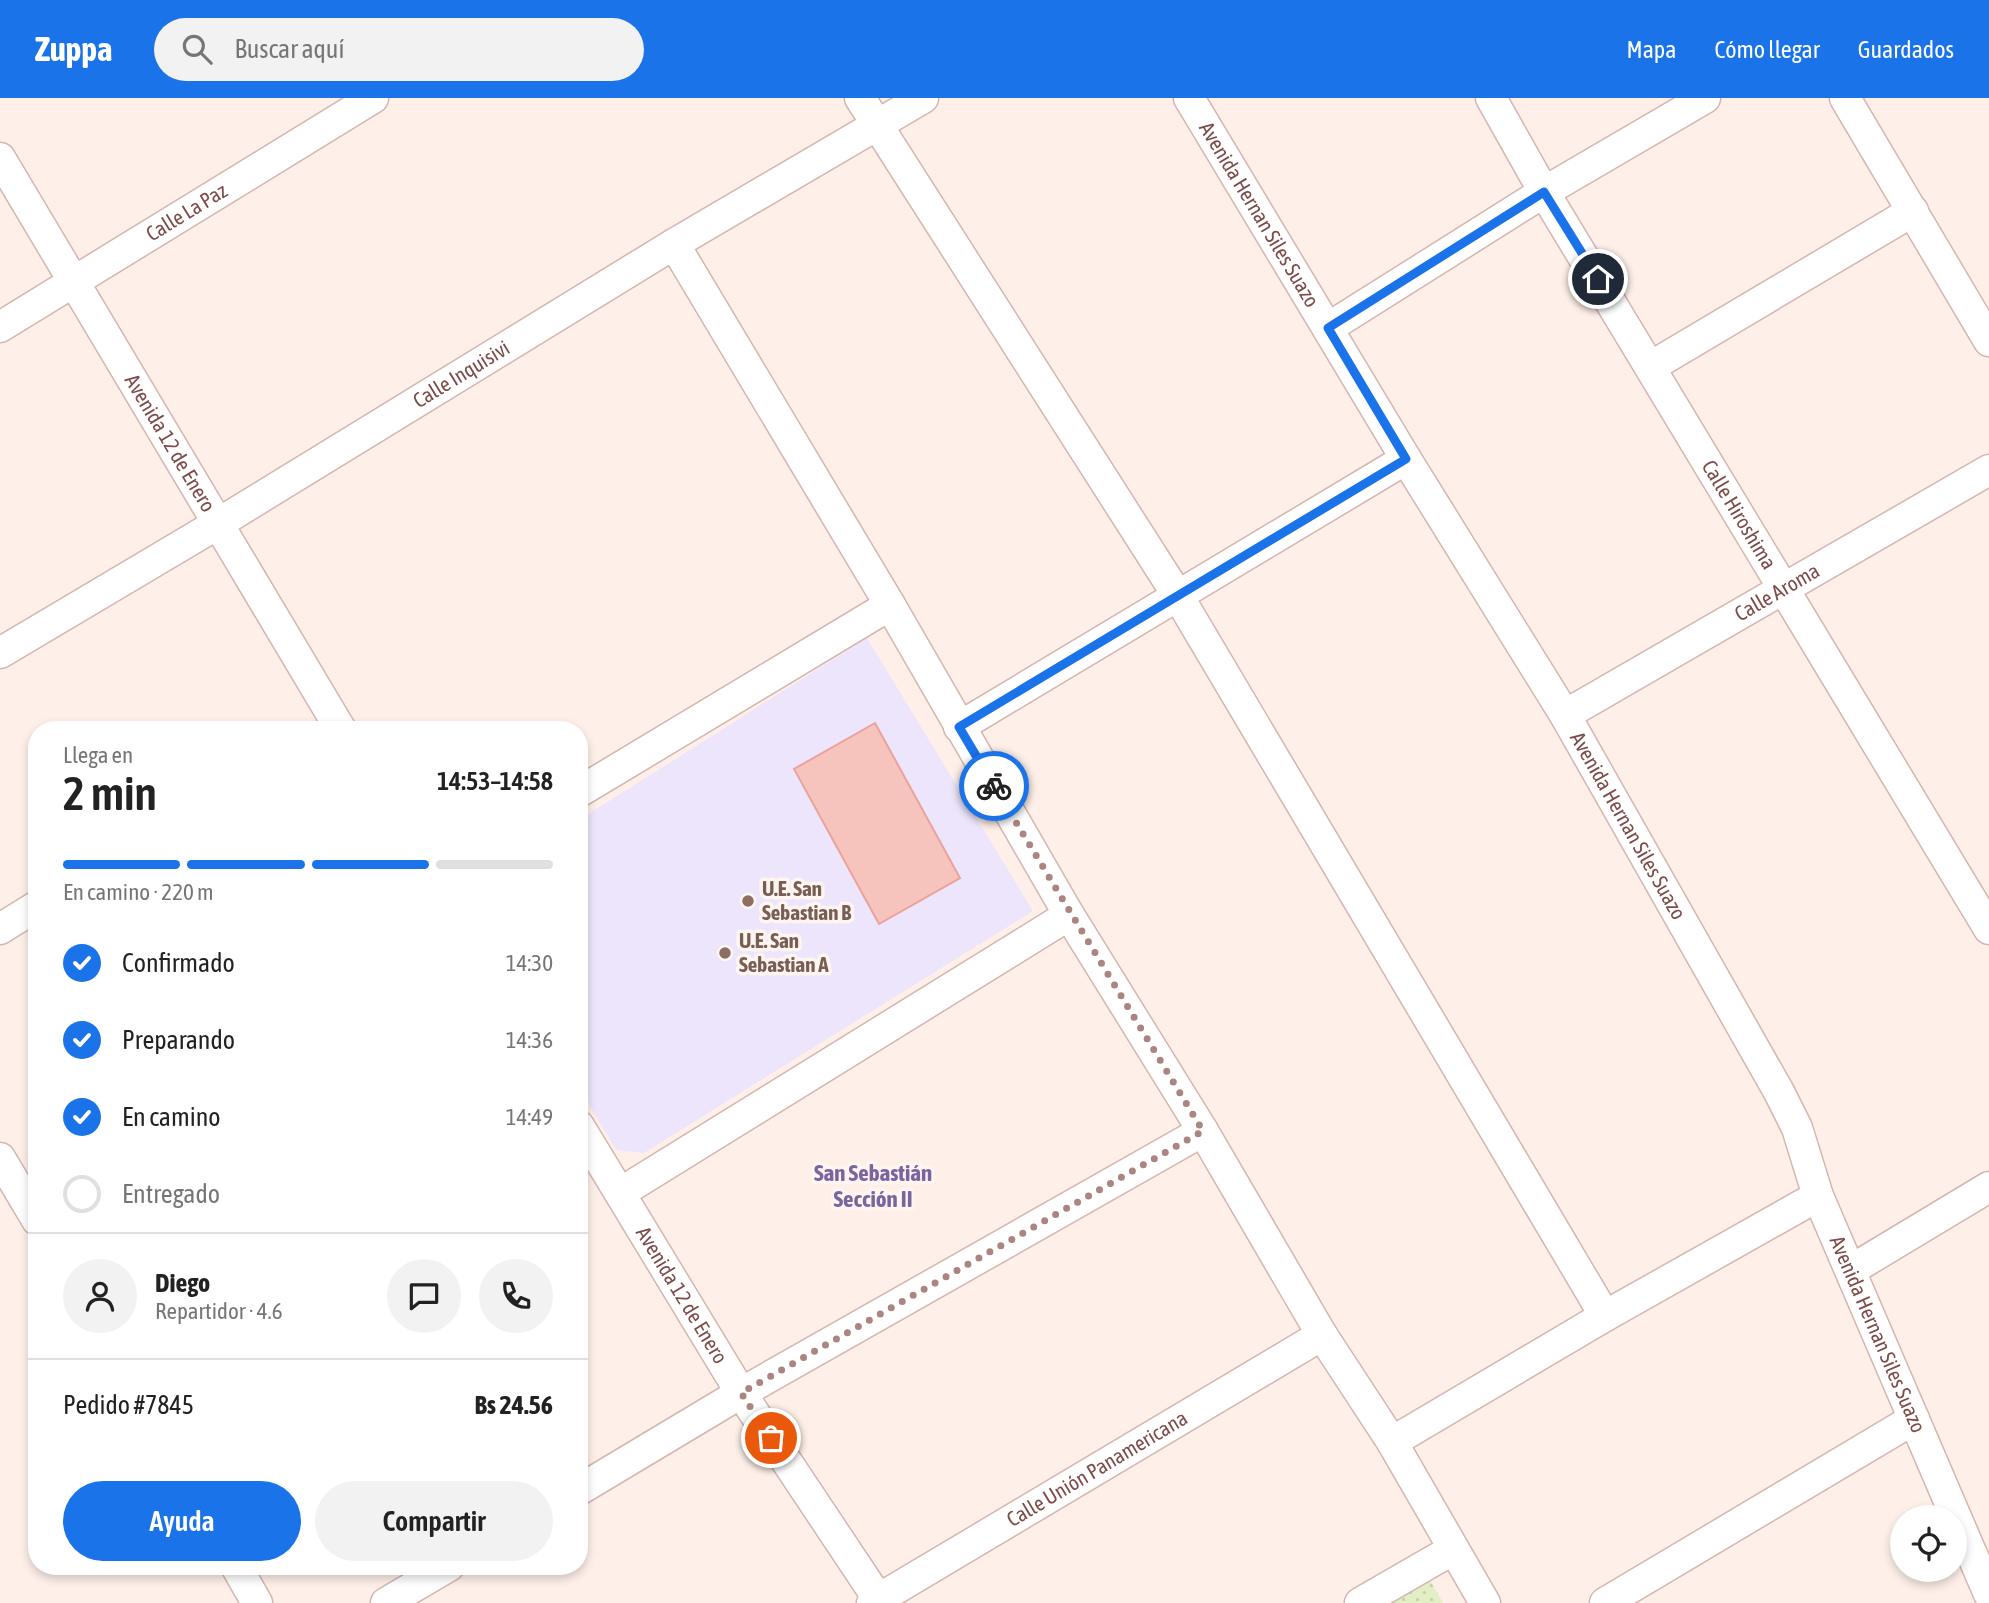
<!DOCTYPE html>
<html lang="es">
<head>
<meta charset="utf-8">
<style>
	body { margin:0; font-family:"Asap Condensed",sans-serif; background:#f2f2f2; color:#222; height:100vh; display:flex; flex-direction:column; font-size:26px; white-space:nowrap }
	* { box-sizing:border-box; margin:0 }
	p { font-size:23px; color:#767676 }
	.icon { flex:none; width:38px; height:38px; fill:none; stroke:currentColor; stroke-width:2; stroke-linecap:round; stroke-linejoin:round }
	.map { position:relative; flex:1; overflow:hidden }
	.panel { position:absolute; left:28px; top:623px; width:560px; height:854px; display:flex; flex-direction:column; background:#fff; border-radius:28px; box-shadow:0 4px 10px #0003 }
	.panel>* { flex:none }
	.tools { position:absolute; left:1890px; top:1407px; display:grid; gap:14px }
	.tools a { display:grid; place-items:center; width:77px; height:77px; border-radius:50%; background:#fff; box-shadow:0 4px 10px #0003; font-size:35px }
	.pin { position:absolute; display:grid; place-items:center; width:60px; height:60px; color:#fff; margin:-30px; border:4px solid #fff; border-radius:50%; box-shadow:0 2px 7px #0007 }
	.courier { position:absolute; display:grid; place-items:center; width:70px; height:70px; margin:-35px; border:5px solid #1a73e8; border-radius:50%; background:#fff; color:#222; box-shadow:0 2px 9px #0007 }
	.head em { font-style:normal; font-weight:600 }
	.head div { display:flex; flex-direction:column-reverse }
	.head { display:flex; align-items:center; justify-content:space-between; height:119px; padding:0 35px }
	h1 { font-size:46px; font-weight:600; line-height:52px }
	.bar { display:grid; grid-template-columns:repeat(4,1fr); gap:10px 7px; align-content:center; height:84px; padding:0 35px }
	.bar i { height:9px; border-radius:5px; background:#e0e0e0 }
	.bar .current { background:#1a73e8 }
	.bar p { grid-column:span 4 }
	.line { display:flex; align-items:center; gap:18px; padding:0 35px; border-top:2px solid #e0e0e0 }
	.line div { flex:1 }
	.round { display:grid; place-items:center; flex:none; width:74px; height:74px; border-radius:37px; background:#f2f2f2 }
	ol { padding:0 35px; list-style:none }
	li { display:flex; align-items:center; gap:21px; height:77px }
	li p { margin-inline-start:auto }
	li .icon { padding:7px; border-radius:50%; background:#1a73e8; color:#fff; stroke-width:4 }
	li:last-child { color:#767676 }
	li i { width:38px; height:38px; border:4px solid #e0e0e0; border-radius:50% }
	.cta { display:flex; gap:14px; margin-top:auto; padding:14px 35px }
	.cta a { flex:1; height:80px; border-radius:42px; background:#1a73e8; color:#fff; font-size:28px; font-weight:600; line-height:80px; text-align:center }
	.cta a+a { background:#f2f2f2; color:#222 }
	header { display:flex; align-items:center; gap:42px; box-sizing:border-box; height:98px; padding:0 35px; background:#1a73e8; color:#fff }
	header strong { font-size:33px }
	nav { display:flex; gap:38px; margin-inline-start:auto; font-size:24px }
	.search { width:490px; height:63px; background:#f2f2f2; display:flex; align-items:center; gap:18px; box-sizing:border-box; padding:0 24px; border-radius:38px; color:#767676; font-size:26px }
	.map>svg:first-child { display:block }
	.education { fill:#ece5fb }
	.park { fill:url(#park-dots) }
	.building { fill:#f7c3bd; stroke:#eba29c; stroke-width:2 }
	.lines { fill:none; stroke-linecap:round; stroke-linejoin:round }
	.street-casing { stroke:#d5b5af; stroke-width:33 }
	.street { stroke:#fff; stroke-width:30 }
	.done { stroke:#aa8581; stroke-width:7; stroke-dasharray:0 12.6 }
	.route { stroke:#1a73e8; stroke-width:9 }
	.education-dot { fill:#8d6e63; stroke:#fff5f1; stroke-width:2.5 }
	.labels { text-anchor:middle; stroke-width:7; stroke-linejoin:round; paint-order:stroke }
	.street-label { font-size:21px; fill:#7d4b49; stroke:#fff5f1 }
	.education-label { font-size:21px; font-weight:bold; fill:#785e54; stroke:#fff5f1; text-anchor:start }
	.neighbourhood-label { font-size:23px; font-weight:bold; fill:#7a65a0; stroke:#fff5f1 }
</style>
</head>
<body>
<header>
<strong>Zuppa</strong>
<div class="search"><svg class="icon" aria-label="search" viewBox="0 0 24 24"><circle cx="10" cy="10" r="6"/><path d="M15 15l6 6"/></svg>Buscar aquí</div>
<nav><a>Mapa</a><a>Cómo llegar</a><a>Guardados</a></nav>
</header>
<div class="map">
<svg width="1989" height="1505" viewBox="0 0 1989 1505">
	<defs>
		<pattern id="park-dots" width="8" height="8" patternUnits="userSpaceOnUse" patternTransform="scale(1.75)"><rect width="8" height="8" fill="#e2efc5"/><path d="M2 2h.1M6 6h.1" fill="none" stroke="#c6ceab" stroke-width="1.8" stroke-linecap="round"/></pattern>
	</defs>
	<rect width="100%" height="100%" fill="#fef0e9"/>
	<path class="education" d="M867,540L1033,813L644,1055L616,1052L579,990V722Z"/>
	<path class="park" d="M1430,1482L1443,1505H1390Z"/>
	<path class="building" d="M875,625L960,780L879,826L794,671Z"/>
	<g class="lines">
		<g class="street-casing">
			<g id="street">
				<path d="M860,0L1178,498L1605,1218"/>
				<path id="s1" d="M1189,0L1406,361L1565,617L1779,994L1797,1030L1818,1098L1989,1496"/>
				<path id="s2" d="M1491,0L1544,94L1989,831"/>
				<path d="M1845,0L1989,243"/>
				<path id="s3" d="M0,60L341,632"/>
				<path d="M674,146L890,507L1069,817L1203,1033L1322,1237L1392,1344L1485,1505"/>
				<path id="s4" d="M0,229L373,0"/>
				<path d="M1328,230L1544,94L1705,0"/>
				<path d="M1652,268L1913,113"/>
				<path id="s5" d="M0,555L219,425L674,146L923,0"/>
				<path id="s6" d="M1565,617L1989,372"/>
				<path d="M959,629L1406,361"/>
				<path d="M579,694L890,507"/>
				<path d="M0,831L37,808"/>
				<path id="s7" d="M579,1028L741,1295L881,1505"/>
				<path d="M0,1060L37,1122"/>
				<path d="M620,1095L1069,817"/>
				<path d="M1851,1172L1989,1089"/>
				<path d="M1392,1344L1605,1218L1818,1098"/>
				<path d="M579,1392L741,1295L1203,1033"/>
				<path d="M236,1468L257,1505"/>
				<path d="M386,1505L449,1468"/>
				<path id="s8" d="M872,1505L1322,1237"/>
				<path d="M1360,1505L1452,1452"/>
				<path d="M1605,1505L1914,1321"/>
			</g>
		</g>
		<use href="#street" class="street"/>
	</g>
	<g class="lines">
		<path class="done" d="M771,1340L741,1295L1203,1033L994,688"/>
		<path class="route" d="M994,688L959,629L1406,361L1328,230L1544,94L1598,181"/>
	</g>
	<g class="education-dot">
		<circle cx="748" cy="803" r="7"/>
		<circle cx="725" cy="855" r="7"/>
	</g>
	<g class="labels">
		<g class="street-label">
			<text dy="7" stroke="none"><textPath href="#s4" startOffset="219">Calle La Paz</textPath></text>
			<text dy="7" stroke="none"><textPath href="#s1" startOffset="136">Avenida Hernan Siles Suazo</textPath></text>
			<text dy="7" stroke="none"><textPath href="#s5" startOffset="539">Calle Inquisivi</textPath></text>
			<text dy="7" stroke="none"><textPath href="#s3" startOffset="332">Avenida 12 de Enero</textPath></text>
			<text dy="7" stroke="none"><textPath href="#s2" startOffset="485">Calle Hiroshima</textPath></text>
			<text dy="7" stroke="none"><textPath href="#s6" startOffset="245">Calle Aroma</textPath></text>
			<text dy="7" stroke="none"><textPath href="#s1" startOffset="850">Avenida Hernan Siles Suazo</textPath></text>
			<text dy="7" stroke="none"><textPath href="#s7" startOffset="198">Avenida 12 de Enero</textPath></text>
			<text dy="7" stroke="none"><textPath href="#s1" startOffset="1418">Avenida Hernan Siles Suazo</textPath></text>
			<text dy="7" stroke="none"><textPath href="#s8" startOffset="262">Calle Unión Panamericana</textPath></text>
		</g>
		<g class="education-label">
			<text x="762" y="798">U.E. San<tspan x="762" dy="24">Sebastian B</tspan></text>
			<text x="739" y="850">U.E. San<tspan x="739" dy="24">Sebastian A</tspan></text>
		</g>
		<g class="neighbourhood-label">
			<text x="873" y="1083">San Sebastián<tspan x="873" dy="26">Sección II</tspan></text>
		</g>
	</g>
</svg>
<div class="tools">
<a><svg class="icon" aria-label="locate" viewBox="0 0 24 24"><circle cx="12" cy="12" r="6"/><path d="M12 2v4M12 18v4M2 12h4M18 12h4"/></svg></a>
</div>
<div class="pin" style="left:771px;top:1340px;background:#ea580c"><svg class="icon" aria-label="bag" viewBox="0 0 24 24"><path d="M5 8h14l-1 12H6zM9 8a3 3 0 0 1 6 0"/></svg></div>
<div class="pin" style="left:1598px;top:181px;background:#1f2937"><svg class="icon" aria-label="home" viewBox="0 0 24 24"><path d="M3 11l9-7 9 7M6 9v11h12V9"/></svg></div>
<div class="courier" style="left:994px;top:688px"><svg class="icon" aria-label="bike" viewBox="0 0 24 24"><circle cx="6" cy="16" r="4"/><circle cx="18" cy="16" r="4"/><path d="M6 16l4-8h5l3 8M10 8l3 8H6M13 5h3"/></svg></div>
<section class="panel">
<div class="head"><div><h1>2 min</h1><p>Llega en</p></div><em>14:53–14:58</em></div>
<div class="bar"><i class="current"></i><i class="current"></i><i class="current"></i><i></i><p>En camino · 220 m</p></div>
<ol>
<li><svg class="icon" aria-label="check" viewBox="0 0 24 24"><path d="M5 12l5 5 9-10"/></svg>Confirmado<p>14:30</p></li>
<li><svg class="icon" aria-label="check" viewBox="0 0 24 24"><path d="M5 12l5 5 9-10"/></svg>Preparando<p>14:36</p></li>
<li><svg class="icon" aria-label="check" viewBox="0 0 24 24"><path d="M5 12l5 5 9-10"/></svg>En camino<p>14:49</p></li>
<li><i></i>Entregado</li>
</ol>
<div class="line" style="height:126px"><a class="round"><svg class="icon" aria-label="person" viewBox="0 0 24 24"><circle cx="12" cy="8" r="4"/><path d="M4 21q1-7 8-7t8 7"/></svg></a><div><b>Diego</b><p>Repartidor · 4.6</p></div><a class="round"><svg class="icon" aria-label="chat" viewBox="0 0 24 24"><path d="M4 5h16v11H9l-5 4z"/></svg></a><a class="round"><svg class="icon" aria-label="phone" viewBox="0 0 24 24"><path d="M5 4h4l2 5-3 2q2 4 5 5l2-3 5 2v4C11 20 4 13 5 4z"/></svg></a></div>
<div class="line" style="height:91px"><div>Pedido #7845</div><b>Bs 24.56</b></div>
<div class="cta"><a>Ayuda</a><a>Compartir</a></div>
</section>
</div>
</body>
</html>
